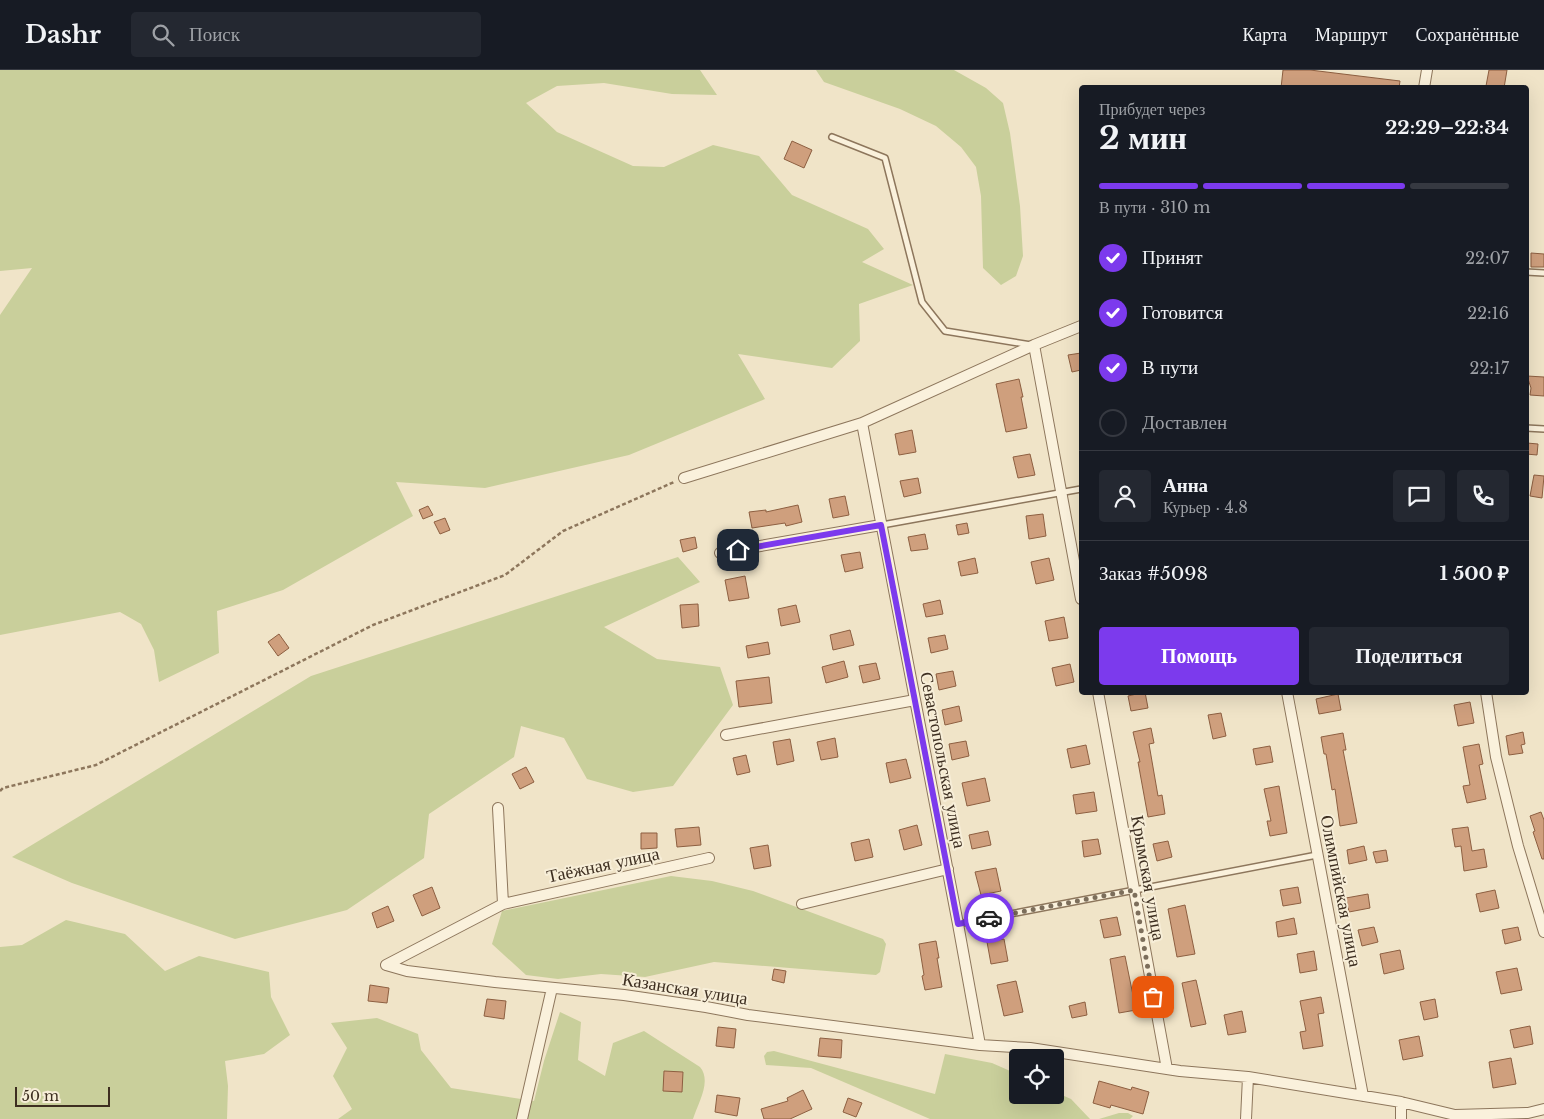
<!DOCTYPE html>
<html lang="ru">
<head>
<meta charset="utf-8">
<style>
	body { margin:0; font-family:"Libre Baskerville",serif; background:#242831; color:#f1f3f6; height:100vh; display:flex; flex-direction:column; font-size:19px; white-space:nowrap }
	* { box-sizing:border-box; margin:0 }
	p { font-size:16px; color:#9ea1a6 }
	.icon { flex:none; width:28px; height:28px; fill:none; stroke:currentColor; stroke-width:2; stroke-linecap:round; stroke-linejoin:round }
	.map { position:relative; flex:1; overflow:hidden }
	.drawer { position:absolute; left:1079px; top:15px; width:450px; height:610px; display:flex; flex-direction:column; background:#171b24; border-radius:5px; box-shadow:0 5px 20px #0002 }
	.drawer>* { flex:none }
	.tools { position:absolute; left:1009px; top:979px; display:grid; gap:10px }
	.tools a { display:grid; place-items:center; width:55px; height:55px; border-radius:5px; background:#171b24; box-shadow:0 5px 20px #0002; font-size:25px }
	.scale { position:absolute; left:15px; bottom:12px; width:95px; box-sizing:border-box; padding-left:5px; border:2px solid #3d2e20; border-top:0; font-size:14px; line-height:18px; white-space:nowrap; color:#3d2e20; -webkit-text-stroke:4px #f7eed8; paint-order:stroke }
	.pin { position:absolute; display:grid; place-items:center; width:42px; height:42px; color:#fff; margin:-21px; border-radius:10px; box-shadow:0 2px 8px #0006 }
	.courier { position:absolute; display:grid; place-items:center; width:50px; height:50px; margin:-25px; border:4px solid #7c3aed; border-radius:50%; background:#fff; color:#222; box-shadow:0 1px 6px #0007 }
	.summary em { font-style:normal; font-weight:700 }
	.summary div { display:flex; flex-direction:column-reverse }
	.summary { display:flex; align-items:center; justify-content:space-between; height:85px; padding:0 20px }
	h1 { font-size:32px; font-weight:700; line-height:38px }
	.bar { display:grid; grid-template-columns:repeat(4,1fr); gap:8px 5px; align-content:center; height:60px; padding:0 20px }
	.bar i { height:6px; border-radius:4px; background:#363941 }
	.bar .active { background:#7c3aed }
	.bar p { grid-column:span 4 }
	.line { display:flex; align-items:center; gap:12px; padding:0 20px; border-top:1px solid #363941 }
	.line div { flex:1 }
	.round { display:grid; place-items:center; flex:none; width:52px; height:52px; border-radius:5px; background:#242831 }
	ol { padding:0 20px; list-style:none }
	li { display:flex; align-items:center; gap:15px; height:55px }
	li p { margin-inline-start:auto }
	li .icon { padding:5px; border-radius:50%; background:#7c3aed; color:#fff; stroke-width:4 }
	li:last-child { color:#9ea1a6 }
	li i { width:28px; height:28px; border:2px solid #363941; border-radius:50% }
	.cta { display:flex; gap:10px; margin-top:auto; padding:10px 20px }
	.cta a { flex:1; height:58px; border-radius:5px; background:#7c3aed; color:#fff; font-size:20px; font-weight:700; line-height:58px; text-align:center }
	.cta a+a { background:#242831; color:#f1f3f6 }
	header { display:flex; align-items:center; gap:30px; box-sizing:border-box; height:70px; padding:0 25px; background:#171b24; border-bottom:1px solid #363941 }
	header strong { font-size:24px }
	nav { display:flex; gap:28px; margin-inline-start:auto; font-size:18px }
	.search { width:350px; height:45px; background:#242831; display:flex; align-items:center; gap:12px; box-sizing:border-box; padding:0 18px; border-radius:5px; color:#9ea1a6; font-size:19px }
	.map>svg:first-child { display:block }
	.green { fill:#c9cf9b }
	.building { fill:#cf9f7d; stroke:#8d5f41 }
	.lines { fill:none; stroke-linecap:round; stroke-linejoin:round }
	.service-casing { stroke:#8d765c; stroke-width:8 }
	.minor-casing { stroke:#8d765c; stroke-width:12 }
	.path { stroke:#8d765c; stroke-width:2.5; stroke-dasharray:4 2.5; stroke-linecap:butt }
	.service { stroke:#faf1dc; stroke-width:5 }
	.minor { stroke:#faf1dc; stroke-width:10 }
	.done { stroke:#7c6e5b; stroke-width:5; stroke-dasharray:0 9 }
	.route { stroke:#7c3aed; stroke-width:6 }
	.labels { text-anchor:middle; stroke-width:4; stroke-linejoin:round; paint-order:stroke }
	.street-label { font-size:18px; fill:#3d2e20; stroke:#f7eed8 }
</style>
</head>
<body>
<header>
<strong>Dashr</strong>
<div class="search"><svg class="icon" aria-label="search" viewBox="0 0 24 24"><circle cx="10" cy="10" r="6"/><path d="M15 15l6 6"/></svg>Поиск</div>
<nav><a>Карта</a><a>Маршрут</a><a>Сохранённые</a></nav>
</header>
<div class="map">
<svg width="1544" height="1049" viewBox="0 0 1544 1049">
	<rect width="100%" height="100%" fill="#f0e4c8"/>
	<path class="green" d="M0,0H700L717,25L672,24L604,13L557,16L526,33L557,62L633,96L664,97L713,75L759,86L792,125L868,159L884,179L862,192L913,215L859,234L860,271L832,298L738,284L765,329L629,385L485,418L396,412L413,446L283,520L217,541L219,583L159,612L154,580L141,554L120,542L0,565V245L32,198L0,201Z
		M816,0H954L986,18L1003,33L1010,63L1020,136L1023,186L1016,206L1001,215L983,198L981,126L976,97L961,77L936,56L900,39L824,12Z
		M678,487L700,512L604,557L657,589L720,597L733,635L673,716L633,722L587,709L564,668L521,656L514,687L429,744L424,788L347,840L235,869L72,813L12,787L311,606Z
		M671,806L712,811L753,821L883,869L886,874L880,902L876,905L714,892L645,907L601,904L558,909L526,905L492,874L502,841Z
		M66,850L125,864L165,901L199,886L269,902L271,927L290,965L264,984L225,991L228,1016L227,1049H0V877L22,875Z
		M560,942L581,952L578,990L605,1006L613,973L644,961L700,997C712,1011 698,1033 693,1049H338L352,1039L333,1006L347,978L331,953L377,948L418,964L421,980L451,1018L534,1031L544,991Z
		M774,981L935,1024L945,984L992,993L1017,1004L1018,1025H1055V1022L1071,1029L1090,1049H930L811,998L766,995L764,986L767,982Z
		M1119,1043H1128L1133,1046L1130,1049H1099Z"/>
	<path class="building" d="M1283,0H1310L1400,11L1399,18H1281Z
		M1489,0H1507L1504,18L1486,16Z
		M792,71L812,80L804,98L784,89Z
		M1531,183L1544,184V197H1531Z
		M1081,283V300L1072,302L1068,285Z
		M1527,306L1544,307V326L1530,325L1531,318Z
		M1019,309L1023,327H1021L1027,358L1006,362L996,314Z
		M912,360L916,382L899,385L895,364Z
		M1527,373L1538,374L1537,385L1526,384Z
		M1030,384L1035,405L1018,408L1013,387Z
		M1534,405L1544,406L1542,428L1530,426Z
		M918,408L921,423L904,427L900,411Z
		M845,426L849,445L833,448L829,429Z
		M798,435L802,452L786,456L785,453L752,458L749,442L766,440V442Z
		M428,436L433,445L423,449L419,440Z
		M1043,444L1046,466L1029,469L1026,446Z
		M445,448L450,460L440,464L434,452Z
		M967,453L969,463L958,465L956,455Z
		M925,464L928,479L911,481L908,467Z
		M695,467L697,478L683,482L680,470Z
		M860,482L863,498L845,502L841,485Z
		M975,488L978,503L961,506L958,492Z
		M1049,488L1054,510L1036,514L1031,492Z
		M745,506L749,528L729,531L725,510Z
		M940,530L943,544L926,547L923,534Z
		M698,534L699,556L682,558L680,535Z
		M796,535L800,552L781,556L778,539Z
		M1064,547L1068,568L1049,571L1045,551Z
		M850,560L854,575L833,580L830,565Z
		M279,564L289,578L278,586L268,572Z
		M945,565L948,579L931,583L928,568Z
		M768,572L770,584L748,588L746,576Z
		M844,591L848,607L826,613L822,597Z
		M876,593L880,609L863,613L859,596Z
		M1070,594L1074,612L1056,616L1052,598Z
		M953,601L956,616L939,620L936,604Z
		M769,607L772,633L739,637L736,611Z
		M1145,622L1148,638L1131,641L1128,626Z
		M1338,624L1341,640L1319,644L1316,629Z
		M1470,632L1474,653L1458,656L1454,635Z
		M959,636L962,651L945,655L942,640Z
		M1221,643L1226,666L1213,669L1208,645Z
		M1151,658L1154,673L1149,674L1158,726L1162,725L1165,744L1148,747L1138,692H1140L1133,662Z
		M1523,662L1525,674L1521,675L1523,683L1509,685L1506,666Z
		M1343,663L1346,680H1343L1357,753L1340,756L1335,719L1332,720L1326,684H1324L1321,667Z
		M835,668L838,687L821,690L817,672Z
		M790,669L794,691L777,695L773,672Z
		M966,671L969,686L952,690L949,674Z
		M1479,674L1483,694L1479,695L1486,729L1467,733L1463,716L1470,715L1463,677Z
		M1086,675L1090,694L1071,698L1067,679Z
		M1270,676L1273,692L1256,695L1253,679Z
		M746,685L750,702L737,705L733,688Z
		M906,689L911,708L890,713L886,693Z
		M526,697L534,712L520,719L512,704Z
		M985,708L990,731L967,736L962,713Z
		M1279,716L1287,763L1270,766L1267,751H1271L1264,719Z
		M1094,722L1097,741L1076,744L1073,725Z
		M1541,742L1544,750V789H1542L1533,762L1535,761L1530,746Z
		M917,755L922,775L904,780L899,760Z
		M699,757L701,775L677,777L675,759Z
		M1468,757L1472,781L1484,779L1487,797L1464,801L1461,776L1455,777L1452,759Z
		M988,761L991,775L972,779L969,765Z
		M641,763H657V778L641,779Z
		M869,769L873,787L855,791L851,773Z
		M1098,769L1101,784L1084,787L1082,771Z
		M1168,771L1172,787L1157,791L1153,774Z
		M768,775L771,796L754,799L750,778Z
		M1364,776L1367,790L1349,794L1347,780Z
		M1386,780L1388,791L1376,793L1373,782Z
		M996,798L1001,821L981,825L975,802Z
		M432,817L440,838L422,846L413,825Z
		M1298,817L1301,833L1283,836L1280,820Z
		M1495,820L1499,838L1480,842L1476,824Z
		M1368,824L1370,838L1349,842L1346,828Z
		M1185,835L1195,884L1177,887L1168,839Z
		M388,836L394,851L377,858L372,843Z
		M1117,847L1121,865L1104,868L1100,850Z
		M1294,848L1297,864L1278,867L1276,852Z
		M1374,857L1378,872L1362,876L1358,860Z
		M1518,857L1521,870L1505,874L1502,860Z
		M1004,869L1008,891L991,894L987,872Z
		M936,871L939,888H937L942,917L925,920L922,906L924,905L919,874Z
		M1400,880L1404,899L1384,904L1380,884Z
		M1314,881L1317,900L1300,903L1297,884Z
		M1125,886L1136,940L1119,943L1110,889Z
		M1517,898L1522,920L1501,924L1496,902Z
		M774,899L786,901L784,913L772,910Z
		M1196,910L1206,954L1191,957L1182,913Z
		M1016,911L1023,942L1004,946L997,915Z
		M370,915L389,918L387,933L368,931Z
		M1321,927L1324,943L1318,944L1323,976L1303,979L1300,962L1306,961L1300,931Z
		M487,929L506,931L504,949L484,946Z
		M1435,929L1438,947L1424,950L1420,932Z
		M1085,932L1087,945L1072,948L1069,936Z
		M1242,941L1246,962L1228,965L1224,945Z
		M1530,956L1533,974L1514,978L1510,960Z
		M718,957L736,959L734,978L716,976Z
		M1419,966L1423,986L1403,990L1399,970Z
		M820,968L842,970L841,988L818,986Z
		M1511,988L1516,1014L1493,1018L1489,992Z
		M664,1001L683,1002L682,1022L663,1021Z
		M1099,1011L1131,1020L1132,1017L1149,1022L1143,1044L1111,1035L1110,1038L1093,1033Z
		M803,1020L812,1039L790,1049H764L761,1039L788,1031L787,1028Z
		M717,1025L740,1028L737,1046L715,1042Z
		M848,1028L862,1033L856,1047L843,1042Z"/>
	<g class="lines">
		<g class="service-casing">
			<path id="service" d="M832,67L885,88L922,232L945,261L1031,275
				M1526,202L1544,203
				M1526,358L1544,359
				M882,455L1081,419
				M958,854L1317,785"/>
		</g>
		<g class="minor-casing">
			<path id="minor" d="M1424,18L1427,0
				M1034,275L1081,529
				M862,353L958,854L980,975
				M684,408L862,353L1034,275L1081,256
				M720,483L881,455
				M1098,622L1167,999
				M1287,622L1363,1026
				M1486,622L1496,687L1518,776L1544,862
				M726,665L915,630
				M498,738L503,834L709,788
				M802,834L948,799
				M386,895L407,901L495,912L624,925L706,937L748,945L980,975L1030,978L1180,1001L1248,1007L1401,1032L1455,1045L1528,1043L1544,1039
				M386,895L503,834
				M522,1049L552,918
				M1246,1049L1248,1007
				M1401,1049V1032"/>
		</g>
		<path class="path" d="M0,721L3,718L96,695L373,555L505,505L563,461L674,412"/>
		<use href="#service" class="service"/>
		<use href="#minor" class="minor"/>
	</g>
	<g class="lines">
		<path class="done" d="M989,848L1134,820L1153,927"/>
		<path class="route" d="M738,480L881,455L958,854L989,848"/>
	</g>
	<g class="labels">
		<g class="street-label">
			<text transform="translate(943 690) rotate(79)" y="6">Севастопольская улица</text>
			<text transform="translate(603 795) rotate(-12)" y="6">Таёжная улица</text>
			<text transform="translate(1148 808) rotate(80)" y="6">Крымская улица</text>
			<text transform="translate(1341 821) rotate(79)" y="6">Олимпийская улица</text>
			<text transform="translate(685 919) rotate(9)" y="6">Казанская улица</text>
		</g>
	</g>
</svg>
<div class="tools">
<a><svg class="icon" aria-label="locate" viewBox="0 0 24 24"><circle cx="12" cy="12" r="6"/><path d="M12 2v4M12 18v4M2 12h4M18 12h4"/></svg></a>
</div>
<div class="scale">50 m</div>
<div class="pin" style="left:1153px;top:927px;background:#ea580c"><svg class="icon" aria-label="bag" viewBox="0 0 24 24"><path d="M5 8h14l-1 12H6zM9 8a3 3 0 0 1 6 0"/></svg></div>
<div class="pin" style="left:738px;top:480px;background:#1f2937"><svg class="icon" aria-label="home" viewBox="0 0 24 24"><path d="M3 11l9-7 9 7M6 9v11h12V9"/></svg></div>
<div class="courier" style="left:989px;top:848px"><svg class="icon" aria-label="car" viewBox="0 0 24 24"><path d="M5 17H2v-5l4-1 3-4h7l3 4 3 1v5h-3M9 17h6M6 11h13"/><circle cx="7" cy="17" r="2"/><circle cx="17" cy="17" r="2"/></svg></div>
<section class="drawer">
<div class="summary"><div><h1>2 мин</h1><p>Прибудет через</p></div><em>22:29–22:34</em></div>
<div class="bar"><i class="active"></i><i class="active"></i><i class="active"></i><i></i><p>В пути · 310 m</p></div>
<ol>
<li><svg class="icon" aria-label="check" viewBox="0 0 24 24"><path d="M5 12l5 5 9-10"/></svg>Принят<p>22:07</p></li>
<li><svg class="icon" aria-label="check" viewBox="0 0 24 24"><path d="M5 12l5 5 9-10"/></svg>Готовится<p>22:16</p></li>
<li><svg class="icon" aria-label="check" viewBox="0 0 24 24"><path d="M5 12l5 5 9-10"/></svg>В пути<p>22:17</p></li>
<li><i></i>Доставлен</li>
</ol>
<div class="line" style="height:90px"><a class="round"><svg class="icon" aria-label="person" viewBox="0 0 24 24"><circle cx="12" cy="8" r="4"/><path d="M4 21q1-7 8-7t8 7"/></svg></a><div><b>Анна</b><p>Курьер · 4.8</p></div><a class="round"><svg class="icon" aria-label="chat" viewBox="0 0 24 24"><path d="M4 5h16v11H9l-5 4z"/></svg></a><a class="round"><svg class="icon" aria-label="phone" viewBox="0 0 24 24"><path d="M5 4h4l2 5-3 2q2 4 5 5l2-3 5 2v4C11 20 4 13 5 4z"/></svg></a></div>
<div class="line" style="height:65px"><div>Заказ #5098</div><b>1 500 ₽</b></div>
<div class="cta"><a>Помощь</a><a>Поделиться</a></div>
</section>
</div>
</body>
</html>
